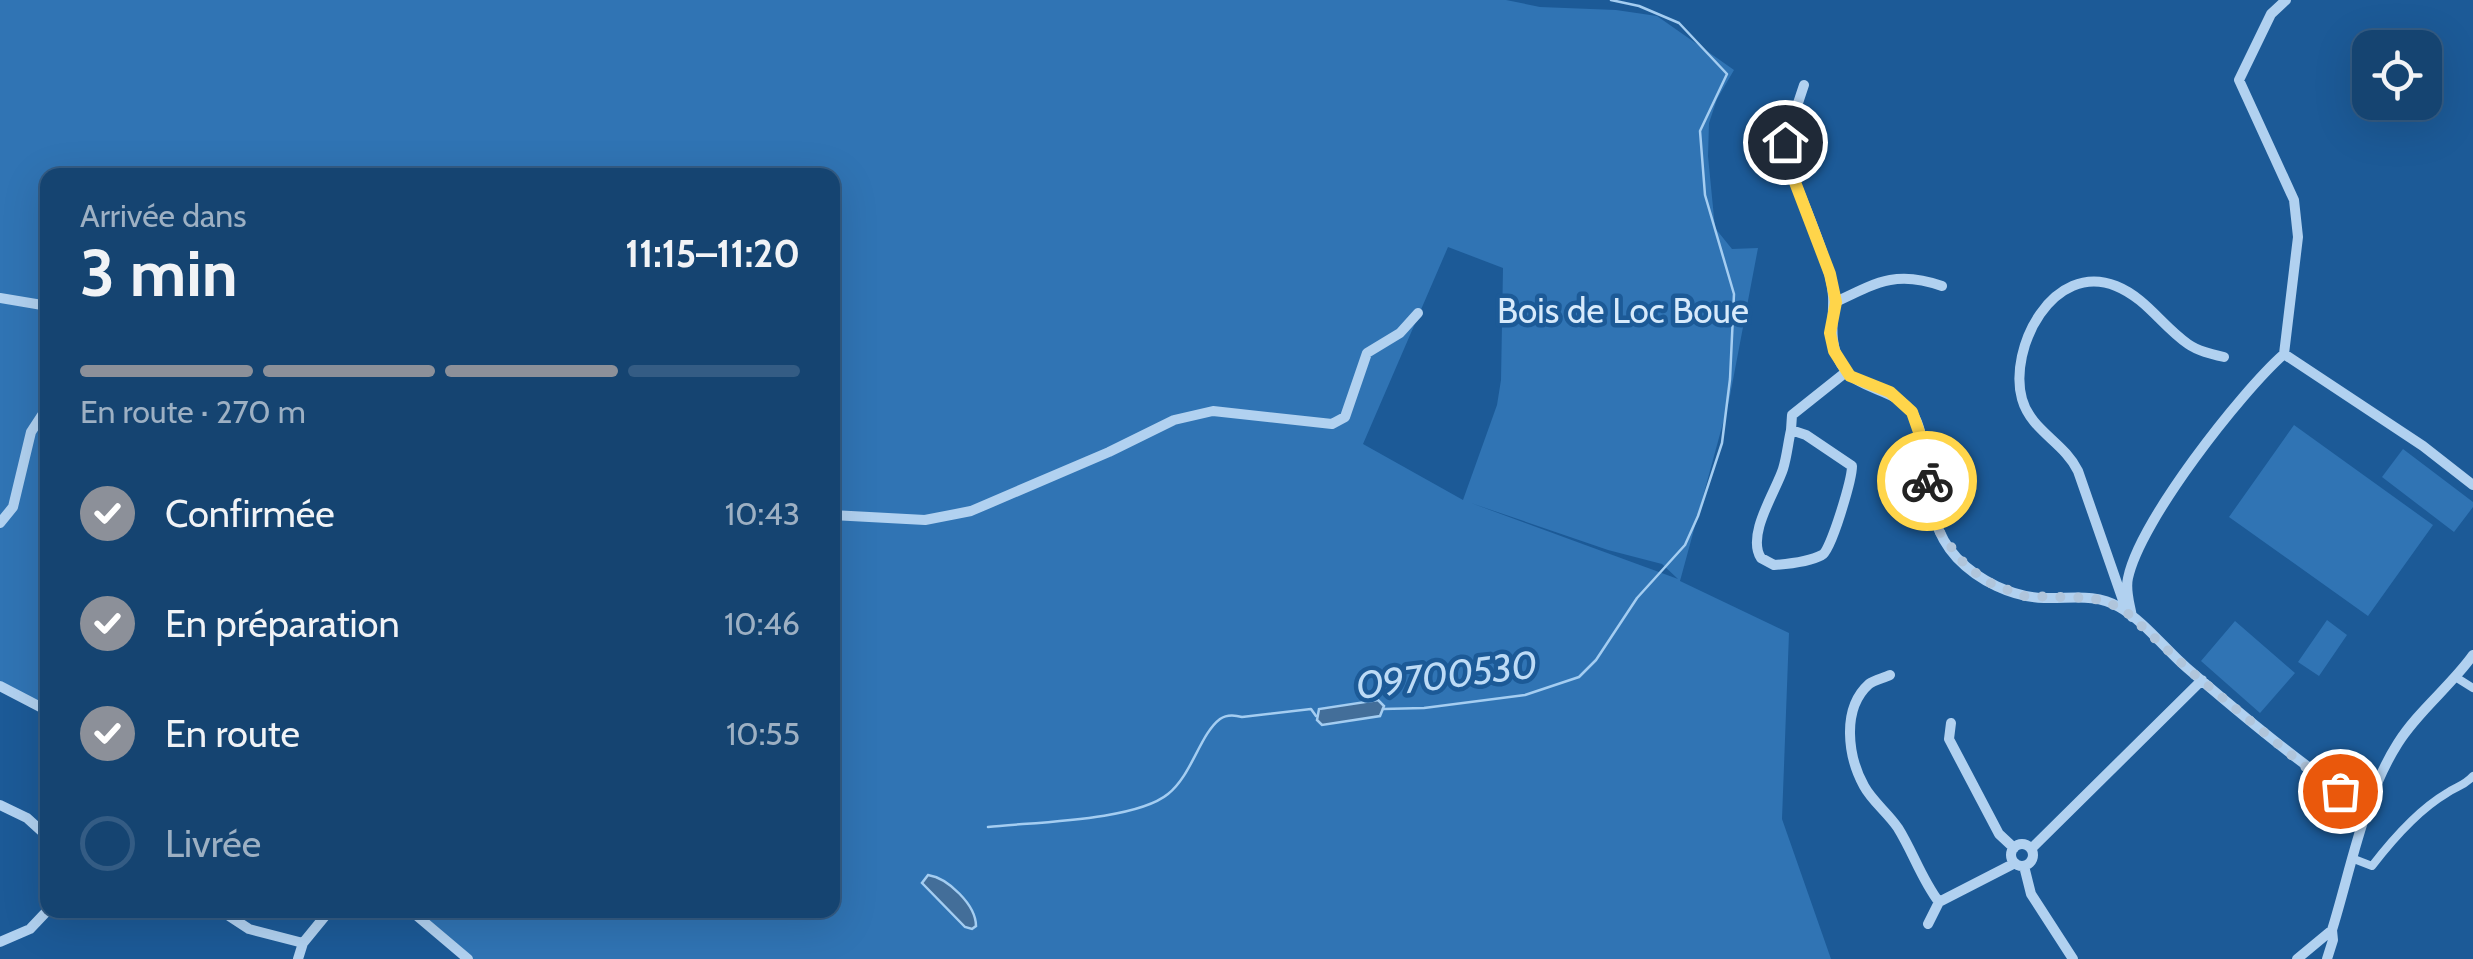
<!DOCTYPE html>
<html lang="fr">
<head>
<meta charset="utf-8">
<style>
	body { margin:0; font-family:Cabin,sans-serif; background:#224e79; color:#f1f3f6; height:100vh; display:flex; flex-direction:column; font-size:38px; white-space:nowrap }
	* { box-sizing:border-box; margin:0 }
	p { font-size:32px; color:#9db0c3 }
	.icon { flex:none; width:55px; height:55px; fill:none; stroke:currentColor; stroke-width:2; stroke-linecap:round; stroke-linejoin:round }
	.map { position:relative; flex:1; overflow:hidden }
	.drawer { position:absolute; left:40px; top:168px; width:800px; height:750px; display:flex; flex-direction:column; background:#154471; border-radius:20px; box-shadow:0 10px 40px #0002,0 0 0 2px #345c84 }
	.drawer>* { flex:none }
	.controls { position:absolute; left:2352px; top:30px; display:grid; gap:20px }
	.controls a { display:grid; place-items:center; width:90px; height:90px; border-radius:20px; background:#154471; box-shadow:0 10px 40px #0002,0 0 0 2px #345c84; font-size:50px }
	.pin { position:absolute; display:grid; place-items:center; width:85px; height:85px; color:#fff; margin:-42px; border:5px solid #fff; border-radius:50%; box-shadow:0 2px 10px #0007 }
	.courier { position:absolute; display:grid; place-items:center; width:100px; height:100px; margin:-50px; border:8px solid #ffd54a; border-radius:50%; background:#fff; color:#222; box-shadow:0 2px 12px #0007 }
	.head em { font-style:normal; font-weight:700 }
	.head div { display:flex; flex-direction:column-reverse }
	.head { display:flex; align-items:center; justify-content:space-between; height:170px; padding:0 40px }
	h1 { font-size:65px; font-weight:700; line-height:75px }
	.bar { display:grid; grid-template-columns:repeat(4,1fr); gap:15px 10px; align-content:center; height:120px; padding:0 40px }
	.bar i { height:12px; border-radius:8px; background:#345c84 }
	.bar .current { background:#8c9099 }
	.bar p { grid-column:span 4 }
	ol { padding:0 40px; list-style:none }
	li { display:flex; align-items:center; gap:30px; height:110px }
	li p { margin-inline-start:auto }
	li .icon { padding:10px; border-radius:50%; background:#8c9099; color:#fff; stroke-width:4 }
	li:last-child { color:#9db0c3 }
	li i { width:55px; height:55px; border:5px solid #345c84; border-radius:50% }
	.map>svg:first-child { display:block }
	.green { fill:#3074b4; fill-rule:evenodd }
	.water { fill:#436e99; stroke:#a4cdf1; stroke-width:2.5 }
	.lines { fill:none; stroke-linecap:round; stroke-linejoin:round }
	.stream { stroke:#a4cdf1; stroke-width:2.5 }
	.pedestrian { stroke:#b1d1f0; stroke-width:8 }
	.minor { stroke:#b1d1f0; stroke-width:10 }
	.done { stroke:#b0c5db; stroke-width:10; stroke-dasharray:0 18 }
	.route { stroke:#ffd54a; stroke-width:12 }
	.labels { text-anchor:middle; stroke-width:9; stroke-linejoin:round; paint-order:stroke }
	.park-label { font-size:35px; fill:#d7eafb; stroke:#1c5a97 }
	.water-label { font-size:38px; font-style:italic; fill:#bddbf6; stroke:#1c5a97 }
</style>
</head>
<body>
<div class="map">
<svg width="2473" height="959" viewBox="0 0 2473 959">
	<rect width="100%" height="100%" fill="#1c5a97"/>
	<path class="green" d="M0,0H1506L1540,7L1616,10L1657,16L1734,70L1717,99L1709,123L1708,156L1715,228L1732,249L1758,248L1729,401L1680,581L1789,633L1782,819L1831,959H467L410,910H832V175H48L47,711L0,686ZM1448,247L1503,268L1501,380L1497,405L1463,500L1363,444ZM1471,503L1608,550L1662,564L1678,579Z
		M2294,425L2433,525L2368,616L2229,517Z
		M2403,449L2473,502V507L2454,532L2382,477Z
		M2327,620L2347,635L2319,676L2298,662Z
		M2235,621L2295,673L2260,713L2201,661Z"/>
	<path class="water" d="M1378,700L1384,706L1380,716L1322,725L1317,720L1319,709Z
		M928,875C948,878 976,905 976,926L972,929L965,927L922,883Z"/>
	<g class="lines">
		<path class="stream" d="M1383,709L1424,708L1525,695L1579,677L1596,660L1637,598L1685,545L1698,516L1722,443L1730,379L1734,294L1705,195L1700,131L1727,74L1679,23L1639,6L1611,0
			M988,827C1032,822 1135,821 1168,794C1192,775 1200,734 1220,719C1227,714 1235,715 1242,717L1311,709L1316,716"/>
		<path class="pedestrian" d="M2457,678L2473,688
			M2354,859L2372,866C2392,840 2418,810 2447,793C2457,786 2464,786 2473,776"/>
		<path class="minor" d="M1804,85L1785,142V156C1800,196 1819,236 1830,277C1839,308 1824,335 1841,364C1859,395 1903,385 1917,422C1934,467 1920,519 1957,558C1979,581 2012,597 2044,598C2070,599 2095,593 2119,607C2144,621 2165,649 2187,668C2244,717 2303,766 2366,808
			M0,298L48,306
			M1836,302C1877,282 1897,270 1942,286
			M2284,354L2423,446L2473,485
			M1791,430C1788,443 1787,456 1783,469C1776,491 1746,535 1761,558L1774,565C1788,564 1809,562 1822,555C1831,551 1852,479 1852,466L1806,435L1791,430L1792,415L1846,372
			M832,515L925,520L971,511L1109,452L1174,420L1213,411L1332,424L1345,417L1367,353L1400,333L1418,313
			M0,523L13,507L31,432L48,406
			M2126,609L2078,471C2064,442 2031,431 2022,399C2008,348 2053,261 2116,286C2146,298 2162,326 2188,344C2198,351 2211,354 2224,357
			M2132,617C2130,604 2125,591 2128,578C2140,521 2240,393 2284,354L2298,237L2294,200L2239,80L2271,14L2286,0
			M1890,675C1884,678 1874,680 1869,684C1841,709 1848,757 1864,786C1872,801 1888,813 1898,828C1913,852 1922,880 1939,902L2015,863
			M0,686L48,711
			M1951,723L1949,739L1999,834L2014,848
			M0,805L27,818L48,837
			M2011 855a11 11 0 1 1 22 0a11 11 0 1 1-22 0Z
			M2031,849L2202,680
			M2024,866L2031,894L2073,959
			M220,910L249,929L303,943
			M410,910L468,959
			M1928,924L1939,902
			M0,942L30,929L48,910
			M298,959L303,943L330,910
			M2297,959L2332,930
			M2327,959L2333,940L2332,930C2351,869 2363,798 2398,743C2418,711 2451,686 2473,655"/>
	</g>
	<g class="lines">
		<path class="done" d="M1927,481L1938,530L1966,566L1992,584L2024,596L2092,598L2122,608L2188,669L2314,774L2340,791"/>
		<path class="route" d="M1785,142V156L1830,274L1836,302L1830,333L1834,351L1850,376L1890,392L1912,412L1919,432L1927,481"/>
	</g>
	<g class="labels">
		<g class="park-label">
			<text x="1623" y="323">Bois de Loc Boue</text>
		</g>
		<g class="water-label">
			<text transform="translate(1447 675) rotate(-7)" y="13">O9700530</text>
		</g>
	</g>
</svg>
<div class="controls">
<a><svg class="icon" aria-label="locate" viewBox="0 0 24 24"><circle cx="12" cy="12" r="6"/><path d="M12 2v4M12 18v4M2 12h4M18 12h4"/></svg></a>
</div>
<div class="pin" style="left:2340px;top:791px;background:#ea580c"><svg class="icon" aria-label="bag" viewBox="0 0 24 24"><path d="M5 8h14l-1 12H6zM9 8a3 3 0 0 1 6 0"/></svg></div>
<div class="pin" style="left:1785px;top:142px;background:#1f2937"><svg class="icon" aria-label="home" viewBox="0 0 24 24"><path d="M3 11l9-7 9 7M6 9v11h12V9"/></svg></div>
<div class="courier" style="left:1927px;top:481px"><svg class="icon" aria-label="bike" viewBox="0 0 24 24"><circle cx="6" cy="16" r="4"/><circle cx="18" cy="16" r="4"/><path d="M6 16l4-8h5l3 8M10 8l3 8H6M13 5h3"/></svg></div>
<section class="drawer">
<div class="head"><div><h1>3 min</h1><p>Arrivée dans</p></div><em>11:15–11:20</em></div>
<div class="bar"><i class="current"></i><i class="current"></i><i class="current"></i><i></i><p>En route · 270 m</p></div>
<ol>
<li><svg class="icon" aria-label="check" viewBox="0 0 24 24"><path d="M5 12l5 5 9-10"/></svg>Confirmée<p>10:43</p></li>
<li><svg class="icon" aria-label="check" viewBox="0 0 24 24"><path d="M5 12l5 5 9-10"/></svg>En préparation<p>10:46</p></li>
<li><svg class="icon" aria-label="check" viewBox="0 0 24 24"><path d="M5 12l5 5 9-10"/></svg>En route<p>10:55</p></li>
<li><i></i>Livrée</li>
</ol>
</section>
</div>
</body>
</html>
